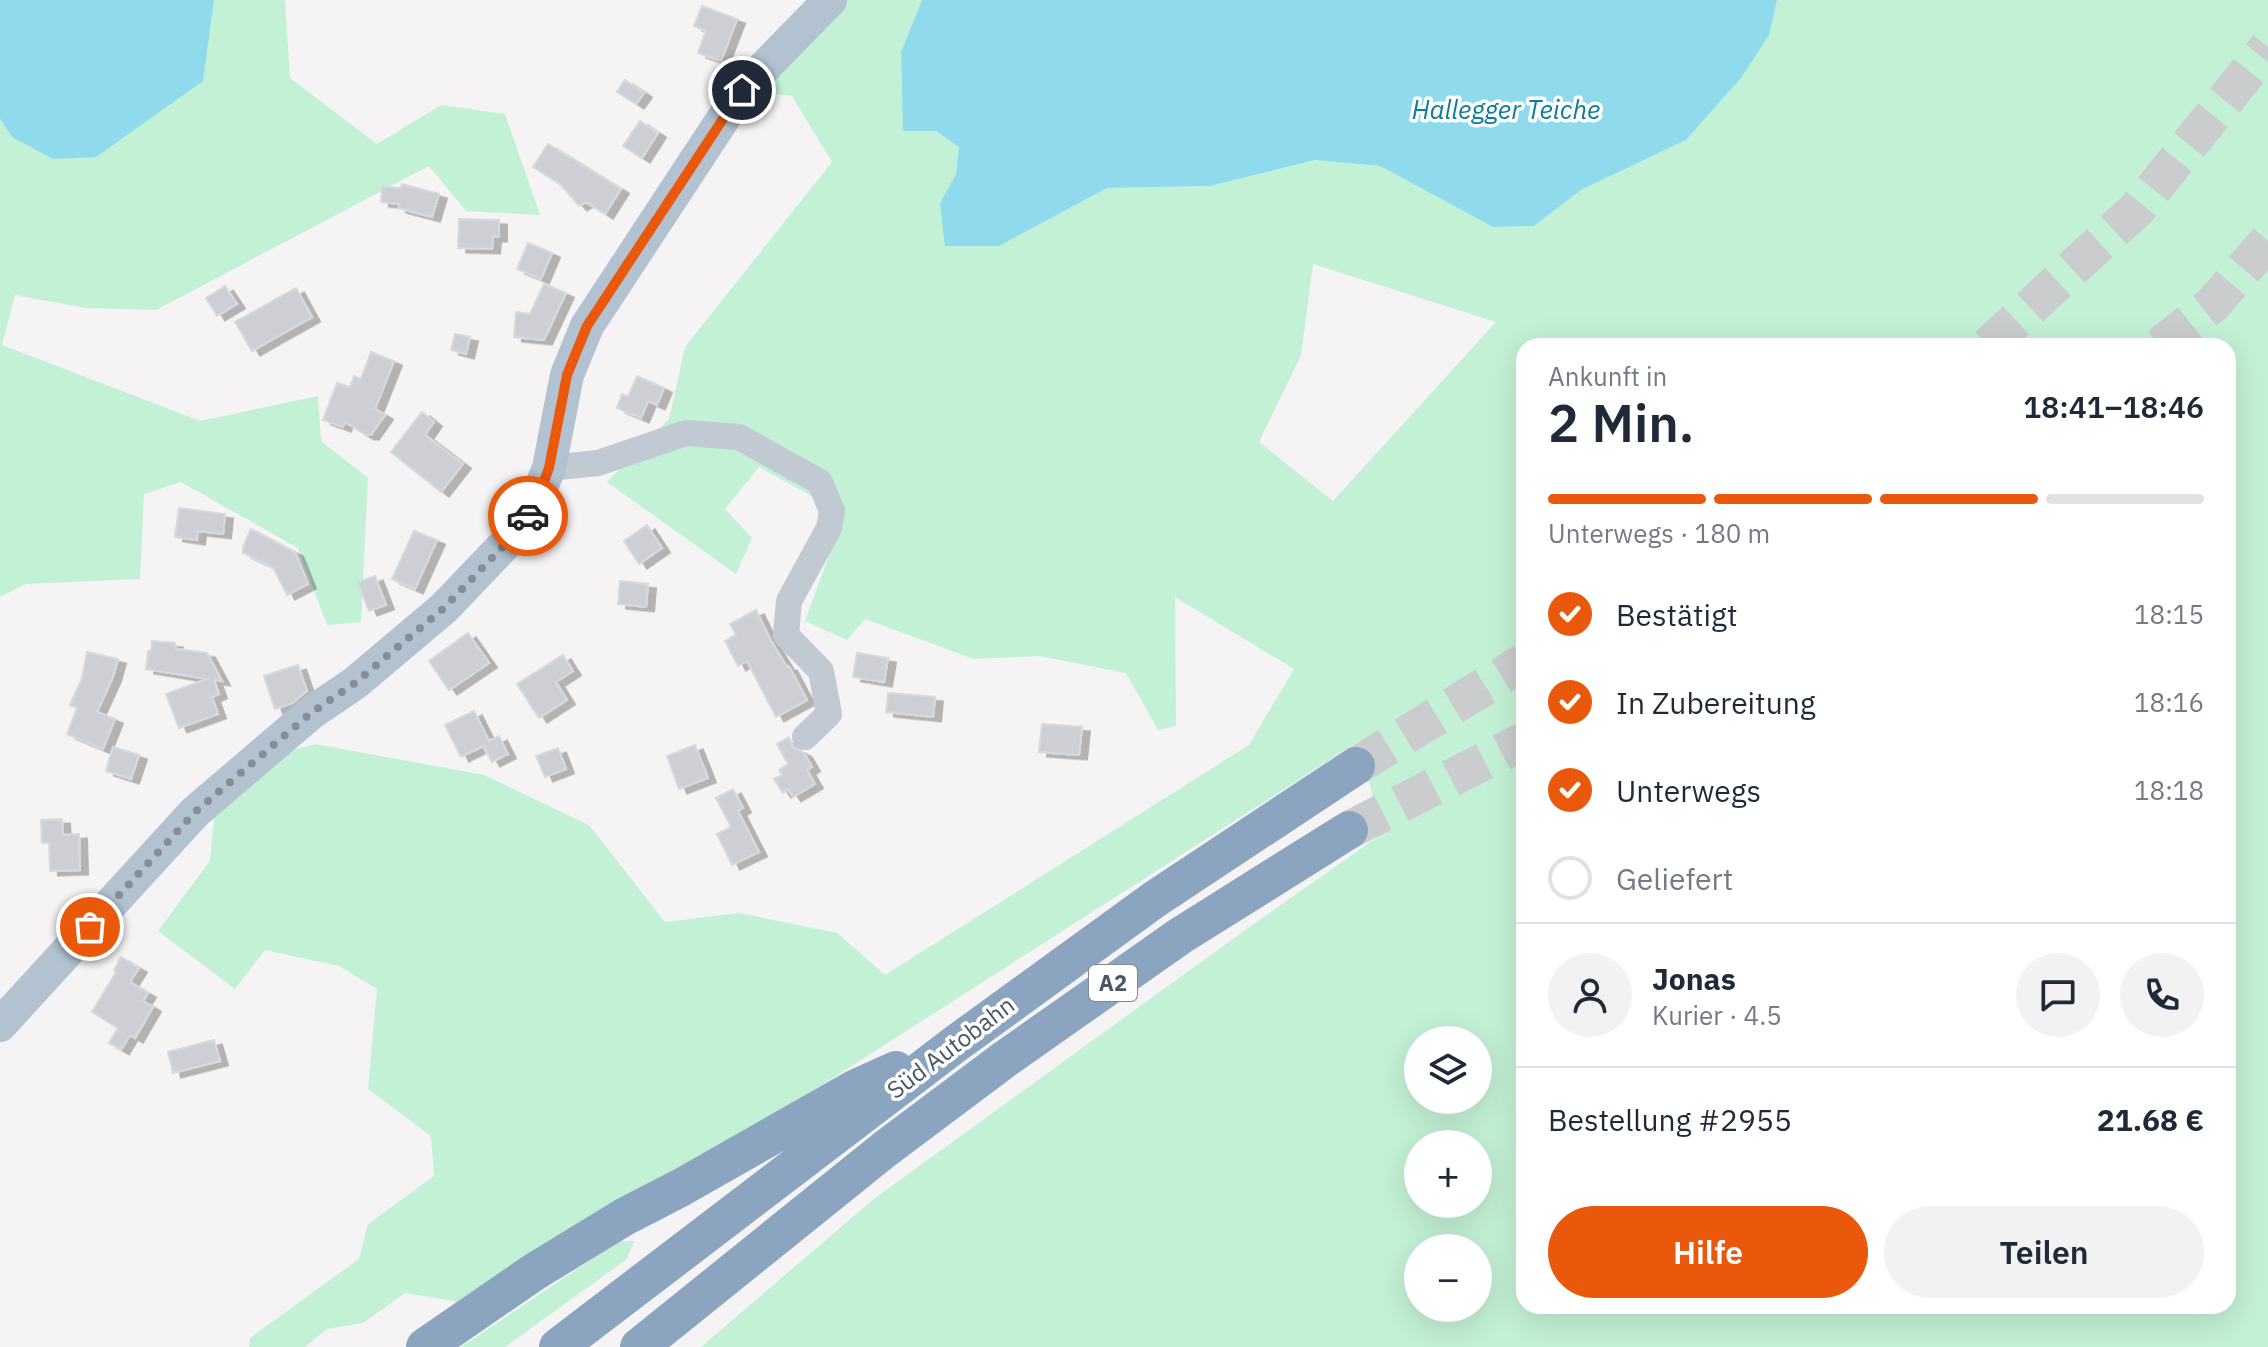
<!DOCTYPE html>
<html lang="de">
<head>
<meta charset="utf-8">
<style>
	body { margin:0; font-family:"IBM Plex Sans",sans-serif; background:#f2f2f3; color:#1f2937; height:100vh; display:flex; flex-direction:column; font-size:30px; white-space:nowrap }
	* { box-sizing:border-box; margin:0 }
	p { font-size:26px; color:#747a83 }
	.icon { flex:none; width:44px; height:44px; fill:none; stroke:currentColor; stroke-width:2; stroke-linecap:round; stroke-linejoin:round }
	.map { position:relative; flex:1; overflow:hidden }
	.panel { position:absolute; left:1516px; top:338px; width:720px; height:976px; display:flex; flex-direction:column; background:#fff; border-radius:24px; box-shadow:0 8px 32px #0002 }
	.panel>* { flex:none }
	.fabs { position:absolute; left:1404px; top:1026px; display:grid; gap:16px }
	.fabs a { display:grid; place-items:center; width:88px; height:88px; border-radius:50%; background:#fff; box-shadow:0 8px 32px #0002; font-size:40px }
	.pin { position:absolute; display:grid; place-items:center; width:68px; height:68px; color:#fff; margin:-34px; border:4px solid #fff; border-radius:50%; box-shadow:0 2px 8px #0007 }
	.courier { position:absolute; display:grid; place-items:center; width:80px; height:80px; margin:-40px; border:6px solid #ea580c; border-radius:50%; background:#fff; color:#222; box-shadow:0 2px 10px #0007 }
	.head em { font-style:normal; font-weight:600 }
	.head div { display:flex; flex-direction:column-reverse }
	.head { display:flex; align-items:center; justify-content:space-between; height:136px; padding:0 32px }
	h1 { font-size:52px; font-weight:600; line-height:60px }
	.bar { display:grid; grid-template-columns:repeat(4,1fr); gap:12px 8px; align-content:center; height:96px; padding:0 32px }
	.bar i { height:10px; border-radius:6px; background:#e0e1e3 }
	.bar .current { background:#ea580c }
	.bar p { grid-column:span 4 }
	.line { display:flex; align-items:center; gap:20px; padding:0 32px; border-top:2px solid #e0e1e3 }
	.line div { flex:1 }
	.round { display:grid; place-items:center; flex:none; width:84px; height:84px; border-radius:42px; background:#f2f2f3 }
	ol { padding:0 32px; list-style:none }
	li { display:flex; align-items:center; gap:24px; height:88px }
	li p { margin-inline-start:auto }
	li .icon { padding:8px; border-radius:50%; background:#ea580c; color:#fff; stroke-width:4 }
	li:last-child { color:#747a83 }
	li i { width:44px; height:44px; border:4px solid #e0e1e3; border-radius:50% }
	.action { display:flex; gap:16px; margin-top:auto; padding:16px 32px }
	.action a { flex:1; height:92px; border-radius:48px; background:#ea580c; color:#fff; font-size:32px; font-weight:600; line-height:92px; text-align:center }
	.action a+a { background:#f2f2f3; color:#1f2937 }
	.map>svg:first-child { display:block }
	.green { fill:#c3f1d5; fill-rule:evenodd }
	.water { fill:#90daee }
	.building { fill:#cdcfd5; stroke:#d7d9de; stroke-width:2; filter:url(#shadow) }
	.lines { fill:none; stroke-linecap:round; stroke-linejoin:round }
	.highway-tunnel { stroke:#caccce; stroke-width:38; stroke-dasharray:38 19; stroke-linecap:butt }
	.minor { stroke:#c1cad2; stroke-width:26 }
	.major { stroke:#b3c2d1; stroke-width:34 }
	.highway { stroke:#8ba5c1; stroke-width:38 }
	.done { stroke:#868d94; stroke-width:8; stroke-dasharray:0 14.4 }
	.route { stroke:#ea580c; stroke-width:10 }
	.labels { text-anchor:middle; stroke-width:7; stroke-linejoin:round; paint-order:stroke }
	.shield { fill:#fff; stroke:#808990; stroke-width:2 }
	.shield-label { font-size:22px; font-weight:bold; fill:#4a5661 }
	.street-label { font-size:24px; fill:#4a5661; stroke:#fff }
	.water-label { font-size:26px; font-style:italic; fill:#0c7c9b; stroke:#fff }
</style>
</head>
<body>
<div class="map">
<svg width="2268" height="1347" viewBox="0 0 2268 1347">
	<defs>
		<filter id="shadow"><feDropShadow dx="8" dy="4.5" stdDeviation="0" flood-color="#0004"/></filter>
	</defs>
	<rect width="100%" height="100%" fill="#f5f3f3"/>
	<path class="green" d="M214,0H285L290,78L377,144L441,105L505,114L540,215L466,211L429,166L156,310L86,308L15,295L2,345L200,421L318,396L321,441L368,478L361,622L327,625L298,548L181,482L144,494L140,579L26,584L0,597V119L12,137L202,81Z
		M830,0H922L901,52L903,131H936L959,147L956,174L940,203L998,246L1107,188L1210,186L1315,160L1380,166L1493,227L1534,226L1581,190L1686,140L1741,78L1768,35L1777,0H2268V1347H701L875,1198L1248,928L1382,834L1359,741L822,1085L459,1302L405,1293L363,1323L327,1329L305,1347H249L250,1338L359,1259L368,1224L434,1176L431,1136L368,1089L377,989L339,966L265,950L235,989L158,931L210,861L215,807L279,754L315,744L484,775L589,825L665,922L739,913L837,933L885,975L1249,745L1294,669L1175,597L1176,726L1158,730L1126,673L1039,656L974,659L865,619L847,640L805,621L844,514L759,467L725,509L752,538L736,574L607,482L669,419L685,347L832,162L792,96L742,90ZM1313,264L1496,322L1333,501L1259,442L1301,355ZM1524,346H2228V1306H1524ZM1418,1040H1478V1100H1418ZM1418,1144H1478V1204H1418ZM1418,1248H1478V1308H1418Z
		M619,1241H634L627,1259L505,1347H461Z"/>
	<path class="water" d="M0,0H214L203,81L96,157L53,159L12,137L0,119Z
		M922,0H1777L1769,35L1741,78L1686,140L1581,190L1534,226L1493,227L1380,166L1315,160L1210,186L1107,188L999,246H945L940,203L956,174L959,147L936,131H903L901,52Z"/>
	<path class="building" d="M702,6L737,19L721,61L698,53L706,31L694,26Z
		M625,80L644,93L636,104L617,92Z
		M640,121L658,133L642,158L623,146Z
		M548,144L621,189L605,214L586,202L579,206L561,185L533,167Z
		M402,184L439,194L432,217L398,208L400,204L381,202L382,187L401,188Z
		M459,219L499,220V237H493L492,249L458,248Z
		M528,243L552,253L541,279L517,269Z
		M544,284L566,293L544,340L514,337L516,312L530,314Z
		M225,286L237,304L217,316L206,298Z
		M296,288L312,317L252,351L235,322Z
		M455,334L470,337L466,354L451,350Z
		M371,352L394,361L375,409L385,415L371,435H366L345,422L343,427L323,420L337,383L350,387L354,376L361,379Z
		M637,376L664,388L657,405L648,401L641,418L617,408L622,394L628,397Z
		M422,412L434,422L425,435L463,464L441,492L391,452Z
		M179,508L225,514L223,534L198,531L197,540L175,537Z
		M647,525L662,548L639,564L624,541Z
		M251,529L295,552L308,584L287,595L273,567L243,553V547Z
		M414,531L437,540L415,589L392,579Z
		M375,576L386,605L369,611L358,582Z
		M620,581L648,584L646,607L618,604Z
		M756,610L771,641L787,667L789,666L807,700L776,717L747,661L738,666L725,641L736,635L730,624Z
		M468,633L489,663L449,690L429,661Z
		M152,641L175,643L176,649L207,653L222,681L214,680L219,694L212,697L218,714L179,728L166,694L207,679L146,669L148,651H151Z
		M87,652L118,659L113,677L97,712L115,719L103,749L67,734L77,708L70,705L82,678Z
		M857,653L888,658L884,682L853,677Z
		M563,655L573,671L556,682L567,700L539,718L517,684Z
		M298,665L307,691L292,703L275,709L264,676Z
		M888,693L935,697L933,717L886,712Z
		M474,711L489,741L499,736L508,754L492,762L483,746L461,757L445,725Z
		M1042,724L1082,727L1079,755L1039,752Z
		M789,737L793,747L804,753L812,767L807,770L815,784L793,797L788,789L783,793L774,779L782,775L779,770L788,764L777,744Z
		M695,745L708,778L679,789L667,756Z
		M113,747L139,755L131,779L106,771Z
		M558,748L566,769L545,777L536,756Z
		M733,789L743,808L738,811L759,852L732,865L717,834L731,827L716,798Z
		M62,819L63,835L79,834L80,870L50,871L49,843H42L41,820Z
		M121,957L139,968L130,982L148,993L143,1001L153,1007L135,1038L130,1035L121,1050L109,1043L118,1028L92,1012L116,972L114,970Z
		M214,1040L220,1061L173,1073L168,1052Z"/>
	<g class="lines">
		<path class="highway-tunnel" d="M1988,346L2137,209L2268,47
			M2160,346L2213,304L2268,241
			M1356,766L1524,662
			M1349,830L1524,741"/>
		<path class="minor" d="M549,468L598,463L686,433L739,437L820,482L832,511L829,528L789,601L786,635L821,671L829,714L805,737"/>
		<path class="major" d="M0,1025L195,812L311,713L355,683L444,608L510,539L531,511L549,468L567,375L587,326L742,90L830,0"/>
		<path class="highway" d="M425,1347L534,1272L624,1217L682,1187L856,1088L896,1070
			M558,1347L954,1045L1155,899L1356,766
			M639,1347L885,1149L1005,1059L1180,936L1349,830"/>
	</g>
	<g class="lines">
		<path class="done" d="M90,927L195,812L311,713L355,683L444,608L510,539L528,516"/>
		<path class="route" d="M528,516L540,492L549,468L567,375L587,326L742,90"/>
	</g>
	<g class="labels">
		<rect class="shield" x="1089" y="965" width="48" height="36" rx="6"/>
		<g class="shield-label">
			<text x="1113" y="991">A2</text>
		</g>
		<g class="street-label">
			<text transform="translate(951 1048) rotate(-37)" y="8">Süd Autobahn</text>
		</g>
		<g class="water-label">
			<text x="1506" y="119">Hallegger Teiche</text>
		</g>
	</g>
</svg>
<div class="fabs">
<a><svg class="icon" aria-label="layers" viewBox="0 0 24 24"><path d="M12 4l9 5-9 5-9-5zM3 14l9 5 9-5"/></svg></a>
<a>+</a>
<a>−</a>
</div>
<div class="pin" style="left:90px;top:927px;background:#ea580c"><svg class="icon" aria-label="bag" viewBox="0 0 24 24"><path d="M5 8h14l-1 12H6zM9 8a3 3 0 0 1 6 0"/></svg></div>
<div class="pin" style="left:742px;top:90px;background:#1f2937"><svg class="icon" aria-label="home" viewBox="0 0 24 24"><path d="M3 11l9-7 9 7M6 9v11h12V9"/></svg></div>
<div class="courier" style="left:528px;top:516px"><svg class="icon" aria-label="car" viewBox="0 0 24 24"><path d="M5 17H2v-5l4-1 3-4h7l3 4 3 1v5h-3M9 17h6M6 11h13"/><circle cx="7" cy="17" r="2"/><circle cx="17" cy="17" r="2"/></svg></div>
<section class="panel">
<div class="head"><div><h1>2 Min.</h1><p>Ankunft in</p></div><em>18:41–18:46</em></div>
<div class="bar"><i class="current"></i><i class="current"></i><i class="current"></i><i></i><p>Unterwegs · 180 m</p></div>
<ol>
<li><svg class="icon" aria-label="check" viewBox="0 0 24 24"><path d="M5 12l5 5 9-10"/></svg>Bestätigt<p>18:15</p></li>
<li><svg class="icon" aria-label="check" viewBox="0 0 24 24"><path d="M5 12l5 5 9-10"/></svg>In Zubereitung<p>18:16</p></li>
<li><svg class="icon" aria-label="check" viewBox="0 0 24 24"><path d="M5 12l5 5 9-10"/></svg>Unterwegs<p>18:18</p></li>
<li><i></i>Geliefert</li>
</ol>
<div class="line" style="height:144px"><a class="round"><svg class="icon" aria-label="person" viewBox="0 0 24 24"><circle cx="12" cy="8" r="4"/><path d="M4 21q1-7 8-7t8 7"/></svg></a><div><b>Jonas</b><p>Kurier · 4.5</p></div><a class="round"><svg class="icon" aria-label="chat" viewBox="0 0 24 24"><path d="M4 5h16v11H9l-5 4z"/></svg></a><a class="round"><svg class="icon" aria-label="phone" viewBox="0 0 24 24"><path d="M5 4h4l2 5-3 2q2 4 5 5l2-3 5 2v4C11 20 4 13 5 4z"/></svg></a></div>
<div class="line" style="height:104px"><div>Bestellung #2955</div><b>21.68 €</b></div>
<div class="action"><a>Hilfe</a><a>Teilen</a></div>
</section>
</div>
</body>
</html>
